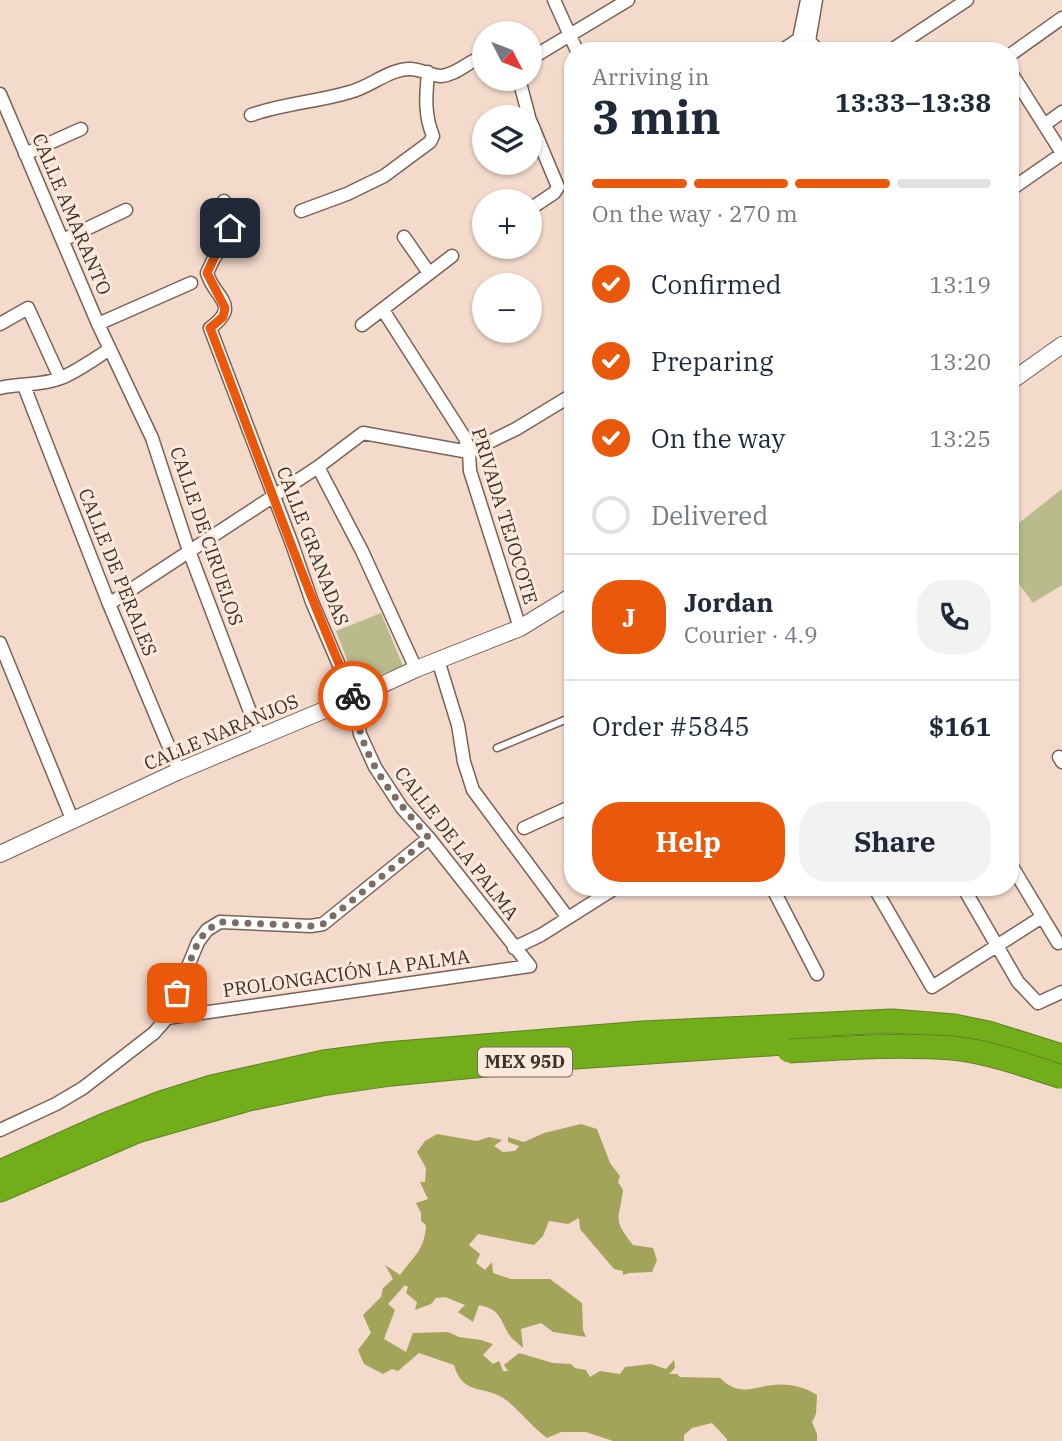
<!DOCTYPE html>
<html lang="en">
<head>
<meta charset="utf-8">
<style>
	body { margin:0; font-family:"IBM Plex Serif",serif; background:#f2f2f3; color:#1f2937; height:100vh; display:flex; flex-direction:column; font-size:26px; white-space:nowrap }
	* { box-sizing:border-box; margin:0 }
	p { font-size:23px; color:#747a83 }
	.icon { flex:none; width:38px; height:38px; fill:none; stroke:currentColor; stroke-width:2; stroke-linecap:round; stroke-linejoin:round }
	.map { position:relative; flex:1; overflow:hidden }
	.details { position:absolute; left:564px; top:42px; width:455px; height:854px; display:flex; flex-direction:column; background:#fff; border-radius:28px; box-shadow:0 2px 5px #0004 }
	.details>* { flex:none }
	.needle { width:46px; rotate:132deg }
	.fabs { position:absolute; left:472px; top:21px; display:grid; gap:14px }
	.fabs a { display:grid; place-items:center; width:70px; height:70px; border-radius:50%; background:#fff; box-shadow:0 2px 5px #0004; font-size:35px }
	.pin { position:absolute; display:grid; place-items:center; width:60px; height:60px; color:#fff; margin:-30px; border-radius:14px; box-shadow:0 4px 10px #0006 }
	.courier { position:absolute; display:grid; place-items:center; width:70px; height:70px; margin:-35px; border:5px solid #ea580c; border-radius:50%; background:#fff; color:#222; box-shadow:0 2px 9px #0007 }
	.headline em { font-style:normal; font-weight:700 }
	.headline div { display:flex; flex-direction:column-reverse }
	.headline { display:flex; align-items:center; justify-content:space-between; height:119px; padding:0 28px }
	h1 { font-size:46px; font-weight:700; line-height:52px }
	.bar { display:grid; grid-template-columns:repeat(4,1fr); gap:10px 7px; align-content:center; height:84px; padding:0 28px }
	.bar i { height:9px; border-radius:5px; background:#e0e1e3 }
	.bar .active { background:#ea580c }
	.bar p { grid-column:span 4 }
	.line { display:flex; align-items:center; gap:18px; padding:0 28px; border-top:2px solid #e0e1e3 }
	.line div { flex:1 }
	.round { display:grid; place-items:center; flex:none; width:74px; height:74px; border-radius:28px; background:#f2f2f3 }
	ol { padding:0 28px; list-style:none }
	li { display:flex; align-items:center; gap:21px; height:77px }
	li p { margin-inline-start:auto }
	li .icon { padding:7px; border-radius:50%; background:#ea580c; color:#fff; stroke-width:4 }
	li:last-child { color:#747a83 }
	li i { width:38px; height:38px; border:4px solid #e0e1e3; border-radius:50% }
	.cta { display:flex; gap:14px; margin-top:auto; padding:14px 28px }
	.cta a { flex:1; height:80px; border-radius:28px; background:#ea580c; color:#fff; font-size:28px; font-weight:700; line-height:80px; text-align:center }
	.cta a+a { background:#f2f2f3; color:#1f2937 }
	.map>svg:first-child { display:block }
	.green { fill:#b9bb8d }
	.forest { fill:#a2a459 }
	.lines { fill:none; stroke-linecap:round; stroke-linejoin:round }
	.service-casing { stroke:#786356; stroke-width:9 }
	.minor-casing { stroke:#786356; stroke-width:15 }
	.tertiary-casing { stroke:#786356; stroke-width:18 }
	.motorway-casing { stroke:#5f8320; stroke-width:25 }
	.service { stroke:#fff; stroke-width:6 }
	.minor { stroke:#fff; stroke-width:12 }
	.tertiary { stroke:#fff; stroke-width:16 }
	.motorway { stroke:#72ae19; stroke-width:23 }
	.motorway-bridge-casing { stroke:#5f8320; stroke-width:25; stroke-linecap:butt }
	.motorway-bridge { stroke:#72ae19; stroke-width:23 }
	.done { stroke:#7b6d64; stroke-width:7; stroke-dasharray:0 12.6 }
	.route { stroke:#ea580c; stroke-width:9 }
	.labels { text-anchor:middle; stroke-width:6; stroke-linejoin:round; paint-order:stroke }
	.shield { fill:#fde9dc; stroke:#756961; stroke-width:2 }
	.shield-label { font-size:18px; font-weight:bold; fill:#3b322c }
	.street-label { font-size:19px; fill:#3b322c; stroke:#fde9dc }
</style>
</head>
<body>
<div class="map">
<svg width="1062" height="1441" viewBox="0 0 1062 1441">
	<rect width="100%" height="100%" fill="#f3dacb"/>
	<path class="green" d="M1062,489V585L1033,603L1010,572V530Z
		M381,613L403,666L356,683L336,631Z"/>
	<path class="forest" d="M581,1124L597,1129L610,1163L620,1176L618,1182L623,1190C619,1222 612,1218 633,1245L653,1248L657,1260L652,1272L629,1273L623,1275V1271L614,1269L580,1229L579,1218L568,1224L549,1221L543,1236L534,1245L478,1234L469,1245L480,1254L476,1263L485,1270L492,1262L493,1273L511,1279H550L582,1303L583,1330L586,1337L553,1332L541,1323L521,1329L523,1348C519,1344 513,1340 510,1336C499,1319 502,1310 479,1305L473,1322L458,1312L465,1305L445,1297L436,1298L431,1304L415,1310L417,1302L406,1293L408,1287L405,1285L388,1304L395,1310L384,1339L406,1352L413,1333L448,1332L459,1337L481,1340L493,1344L483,1355L493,1364L499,1361L503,1371H508L504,1365L519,1353L553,1363L571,1364L575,1368L586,1370L590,1377L600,1371L620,1374L625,1367L651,1364L666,1369L674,1360L675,1368L669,1374H677L680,1377L720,1378C739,1397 753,1387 773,1385C788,1383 805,1387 817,1395L816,1414L812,1422L817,1434V1441H727V1439L712,1423L692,1428L684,1435V1441H613L586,1432H561L547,1438C532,1427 520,1411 506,1400C485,1384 463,1397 454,1365L419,1353L398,1371L392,1369L383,1374L364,1364L358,1350L371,1333L363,1315L381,1297L383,1288L393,1279L385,1265L400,1275C413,1257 425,1250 426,1225L421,1221V1213L416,1203L428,1199L420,1182H425L426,1168L417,1152L425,1141L437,1134L477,1141L489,1137L502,1140L494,1146L503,1152L515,1151L519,1146L508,1142V1137L524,1142L544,1133Z"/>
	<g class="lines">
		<g class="service-casing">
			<path id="service" d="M497,748L572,717"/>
		</g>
		<g class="minor-casing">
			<path id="minor" d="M554,0L577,51
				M816,0L809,41L819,51
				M781,51L799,39L807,0
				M890,51L967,0
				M1010,55L1062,18
				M530,59L628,0
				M1010,71L1062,153
				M519,79L529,117
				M0,94L98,324L152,438L189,551L260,738
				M251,115C285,103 317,102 350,92C370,87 389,69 410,69C421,69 431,76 441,76C457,75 469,60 485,56
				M530,120L558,187L554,193L530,209
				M1044,125L1062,112
				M25,154L81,129
				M1010,190L1062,154
				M224,201L231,236L214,258L207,273C214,298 242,305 210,328L292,544L312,602L353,698L360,734L375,767L402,808L429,838L530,966
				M301,211L347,194L384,176L430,142L433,136C424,114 426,96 428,72
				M404,237L429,273
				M63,240L126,210
				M383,310L465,438L469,452L470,471L520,628
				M0,324L28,308L60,378
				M98,324L191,283
				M362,325L452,256
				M24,386L109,604L179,771
				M0,388C20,383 41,386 61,378C78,371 94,359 110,349
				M318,467L362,551L416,669
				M109,604L318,467L363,433L469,452L516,429L572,395
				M0,643L72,819
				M438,660L458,725L464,762L473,790L568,918
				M1059,757L1062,762
				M524,828L572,806
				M1010,863L1058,943
				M772,887L817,974
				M874,887L932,987L1042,917
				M963,887L1018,982L1038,1003L1062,992
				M514,948L541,935L617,887
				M167,1018L530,966
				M0,1130L56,1104L83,1088L154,1033L167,1018L198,942L207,930L220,922L311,926L323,924L429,838"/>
		</g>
		<g class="tertiary-casing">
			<path id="tertiary" d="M1010,382L1062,345
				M0,854L179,771L353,698L416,669L520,628L572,596"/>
		</g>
		<g class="motorway-casing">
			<path id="motorway" d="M0,1172L105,1125L161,1103L212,1087L324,1062L386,1054L643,1033L892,1021L954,1026L988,1033L1062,1056
				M0,1190L137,1131L249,1099L322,1084L391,1074L560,1058L813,1041"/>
		</g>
		<use href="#service" class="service"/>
		<use href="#minor" class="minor"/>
		<use href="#tertiary" class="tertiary"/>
		<use href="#motorway" class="motorway"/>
		<g class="motorway-bridge-casing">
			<path id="motorway-bridge" d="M789,1051C843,1048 898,1044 952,1048C986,1051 1029,1066 1062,1077"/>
		</g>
		<use href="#motorway-bridge" class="motorway-bridge"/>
	</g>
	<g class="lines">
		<path class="done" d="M177,993L198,942L207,930L220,922L311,926L323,924L429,838C402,806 373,775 361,734C357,721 356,708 353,696"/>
		<path class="route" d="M230,228L231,236L214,258L207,273L225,308L223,317L210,328C257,451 300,576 353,696"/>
	</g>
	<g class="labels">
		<rect class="shield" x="478" y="1047.5" width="94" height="29" rx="5"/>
		<g class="shield-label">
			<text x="525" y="1068">MEX 95D</text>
		</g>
		<g class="street-label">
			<text transform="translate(72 214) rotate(67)" y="7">CALLE AMARANTO</text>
			<text transform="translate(505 516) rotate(73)" y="7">PRIVADA TEJOCOTE</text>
			<text transform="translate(207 536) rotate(71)" y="7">CALLE DE CIRUELOS</text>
			<text transform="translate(313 546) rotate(69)" y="7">CALLE GRANADAS</text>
			<text transform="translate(118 572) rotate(68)" y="7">CALLE DE PERALES</text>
			<text transform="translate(221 732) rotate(-23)" y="7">CALLE NARANJOS</text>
			<text transform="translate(457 843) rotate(52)" y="7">CALLE DE LA PALMA</text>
			<text transform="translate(346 973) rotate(-8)" y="7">PROLONGACIÓN LA PALMA</text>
		</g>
	</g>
</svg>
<div class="fabs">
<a><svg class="needle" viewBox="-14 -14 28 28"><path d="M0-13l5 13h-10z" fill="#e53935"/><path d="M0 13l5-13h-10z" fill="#747a83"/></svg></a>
<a><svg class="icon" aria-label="layers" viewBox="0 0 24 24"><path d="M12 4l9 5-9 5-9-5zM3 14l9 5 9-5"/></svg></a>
<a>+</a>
<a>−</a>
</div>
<div class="pin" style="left:177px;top:993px;background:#ea580c"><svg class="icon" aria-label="bag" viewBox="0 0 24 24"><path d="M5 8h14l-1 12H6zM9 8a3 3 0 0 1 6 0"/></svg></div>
<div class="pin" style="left:230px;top:228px;background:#1f2937"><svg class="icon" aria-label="home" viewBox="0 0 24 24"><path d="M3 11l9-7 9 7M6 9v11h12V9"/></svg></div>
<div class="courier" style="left:353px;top:696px"><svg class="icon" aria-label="bike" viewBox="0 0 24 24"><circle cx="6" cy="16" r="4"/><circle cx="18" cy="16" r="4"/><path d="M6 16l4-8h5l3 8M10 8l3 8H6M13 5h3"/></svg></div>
<section class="details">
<div class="headline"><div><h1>3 min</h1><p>Arriving in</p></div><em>13:33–13:38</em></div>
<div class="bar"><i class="active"></i><i class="active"></i><i class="active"></i><i></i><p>On the way · 270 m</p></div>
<ol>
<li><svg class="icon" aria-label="check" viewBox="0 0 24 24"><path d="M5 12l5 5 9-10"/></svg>Confirmed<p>13:19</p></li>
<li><svg class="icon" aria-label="check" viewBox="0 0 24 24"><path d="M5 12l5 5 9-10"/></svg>Preparing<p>13:20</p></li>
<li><svg class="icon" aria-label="check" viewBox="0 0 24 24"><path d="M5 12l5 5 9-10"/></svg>On the way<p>13:25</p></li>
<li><i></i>Delivered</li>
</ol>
<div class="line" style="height:126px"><b class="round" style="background:#ea580c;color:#fff">J</b><div><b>Jordan</b><p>Courier · 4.9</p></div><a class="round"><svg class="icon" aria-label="phone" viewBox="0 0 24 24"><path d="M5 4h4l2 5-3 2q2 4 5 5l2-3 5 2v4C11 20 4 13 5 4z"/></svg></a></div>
<div class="line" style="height:91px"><div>Order #5845</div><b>$161</b></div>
<div class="cta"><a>Help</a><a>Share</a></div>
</section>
</div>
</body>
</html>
